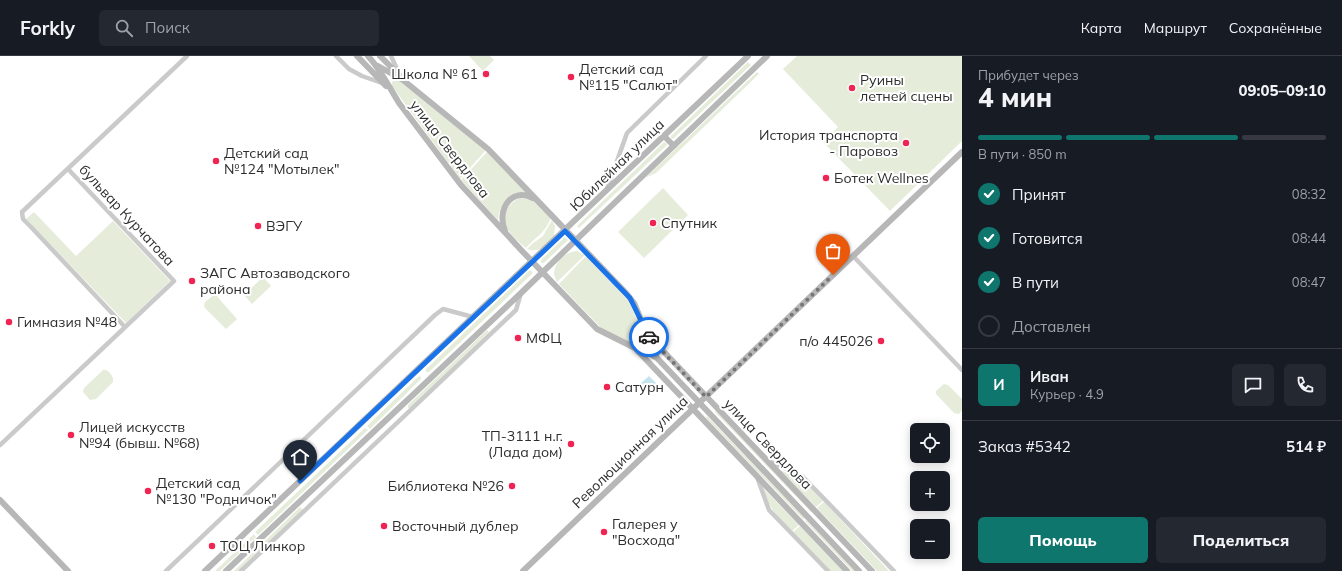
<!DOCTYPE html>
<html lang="ru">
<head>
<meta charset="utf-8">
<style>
	body { margin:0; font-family:Mulish,sans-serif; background:#242831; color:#f1f3f6; height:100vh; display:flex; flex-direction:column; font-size:15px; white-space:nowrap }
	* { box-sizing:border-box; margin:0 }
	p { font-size:13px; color:#9ea1a6 }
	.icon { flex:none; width:22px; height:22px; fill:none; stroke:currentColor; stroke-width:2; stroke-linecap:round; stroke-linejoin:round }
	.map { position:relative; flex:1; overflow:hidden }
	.panel { display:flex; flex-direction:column; background:#171b24; width:380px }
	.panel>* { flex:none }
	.tools { position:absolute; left:910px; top:367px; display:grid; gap:8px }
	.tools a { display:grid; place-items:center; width:40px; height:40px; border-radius:6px; background:#171b24; box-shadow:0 2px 10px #0003; font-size:20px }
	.pin { position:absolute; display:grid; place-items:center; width:34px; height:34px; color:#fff; margin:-41px -17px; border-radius:50% 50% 50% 0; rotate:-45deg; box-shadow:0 0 4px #0007 }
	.pin .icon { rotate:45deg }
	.courier { position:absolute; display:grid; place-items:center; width:40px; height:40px; margin:-20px; border:3px solid #1a73e8; border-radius:50%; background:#fff; color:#222; box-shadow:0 1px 5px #0007 }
	.overview em { font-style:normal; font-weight:800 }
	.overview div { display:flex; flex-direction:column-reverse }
	.overview { display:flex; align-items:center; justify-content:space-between; height:68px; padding:0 16px }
	h1 { font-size:26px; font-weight:800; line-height:30px }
	.bar { display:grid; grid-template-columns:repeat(4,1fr); gap:6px 4px; align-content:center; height:48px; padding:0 16px }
	.bar i { height:5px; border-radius:3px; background:#363941 }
	.bar .current { background:#0f766e }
	.bar p { grid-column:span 4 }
	.line { display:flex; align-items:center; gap:10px; padding:0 16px; border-top:1px solid #363941 }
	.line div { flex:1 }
	.round { display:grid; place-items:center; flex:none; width:42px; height:42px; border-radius:6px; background:#242831 }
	ol { padding:0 16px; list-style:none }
	li { display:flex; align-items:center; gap:12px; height:44px }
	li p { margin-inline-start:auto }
	li .icon { padding:4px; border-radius:50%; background:#0f766e; color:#fff; stroke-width:4 }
	li:last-child { color:#9ea1a6 }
	li i { width:22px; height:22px; border:2px solid #363941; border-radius:50% }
	.button { display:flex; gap:8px; margin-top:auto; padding:8px 16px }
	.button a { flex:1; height:46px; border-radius:6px; background:#0f766e; color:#fff; font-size:16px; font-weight:800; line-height:46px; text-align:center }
	.button a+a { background:#242831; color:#f1f3f6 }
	header { display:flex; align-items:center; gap:24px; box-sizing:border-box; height:56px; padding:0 20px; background:#171b24; border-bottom:1px solid #363941 }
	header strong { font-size:19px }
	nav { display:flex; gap:22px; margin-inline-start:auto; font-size:14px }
	.search { width:280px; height:36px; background:#242831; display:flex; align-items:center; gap:10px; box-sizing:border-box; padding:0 14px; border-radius:6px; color:#9ea1a6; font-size:15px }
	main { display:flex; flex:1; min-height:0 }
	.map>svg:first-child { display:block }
	.green { fill:#e6ecda }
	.water { fill:#c4e4ed }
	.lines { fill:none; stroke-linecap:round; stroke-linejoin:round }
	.minor { stroke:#cacaca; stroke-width:4.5 }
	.secondary { stroke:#b7b7b7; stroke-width:6 }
	.done { stroke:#767676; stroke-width:4; stroke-dasharray:0 7.2 }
	.route { stroke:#1a73e8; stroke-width:5 }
	.poi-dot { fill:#f02452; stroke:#fff; stroke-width:1.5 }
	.labels { text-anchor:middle; stroke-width:4; stroke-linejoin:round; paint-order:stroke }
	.poi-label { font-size:14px; fill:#2d2d2d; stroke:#fff; text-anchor:start }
	.street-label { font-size:14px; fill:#2d2d2d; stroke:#fff }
</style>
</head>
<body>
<header>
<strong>Forkly</strong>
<div class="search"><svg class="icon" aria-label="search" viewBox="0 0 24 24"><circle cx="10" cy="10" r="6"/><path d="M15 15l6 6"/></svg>Поиск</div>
<nav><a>Карта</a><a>Маршрут</a><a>Сохранённые</a></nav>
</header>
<main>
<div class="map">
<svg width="962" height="515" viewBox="0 0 962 515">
	<rect width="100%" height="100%" fill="#fff"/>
	<path class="green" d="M469,0H490L494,4L483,15Z
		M797,0H962V85L890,155L823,86L838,71L783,13Z
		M748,6L751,9L673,83L671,82V80Z
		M757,16L759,18L656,117L645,122Z
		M395,23L399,24L486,94L460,123L392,30V26Z
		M664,86L666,87L667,89L579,172L577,170Z
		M487,96L528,137C511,142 500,143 498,164L461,124Z
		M663,132L688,159L644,202L618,176Z
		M520,142L533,144L551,161C546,177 535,181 526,192C520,187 512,180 508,174C500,162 507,147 520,142Z
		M34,156L76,200L113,165L170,225L126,267L26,163Z
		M552,164L555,170L554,180C546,188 540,198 527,193L532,188L543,180Z
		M565,181L568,184L544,207H541V204Z
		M577,195L585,199L557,226L554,219C554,206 565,196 577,195Z
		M586,200L629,245L647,287L641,292L602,273L559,228Z
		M530,214L533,217L429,316H426V313Z
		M263,221L271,230L252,248L244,239Z
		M215,238L237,263L226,273L205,252L204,249L205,246Z
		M487,274L489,276L411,352H408V349Z
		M103,314C108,313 111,318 113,322V326L96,343L90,344L83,336L84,332Z
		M419,320L421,321V323L370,373L367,370Z
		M944,328L948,329L962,343V354L959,358L954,357L936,338V335Z
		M715,354L813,455L811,456L715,356Z
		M707,360L805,462L803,463L706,362Z
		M365,372L368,374L258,479L255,476Z
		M780,414L803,424L823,445L816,451Z
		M763,432L799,469L792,475C776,459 770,454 763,432Z
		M824,446L889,515H877L817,452Z
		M300,451L303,454L267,489L264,486Z
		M806,464L855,515H852L805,465Z
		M800,470L843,515H830L793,476Z
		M254,478L256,481L220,515H215Z
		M263,487L265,490L242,512L238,515H234Z"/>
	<path class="water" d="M649,320L657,328L649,335L641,327Z"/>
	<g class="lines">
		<path class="minor" d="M336,0L349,13L362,20L382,27
			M391,0L399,17
			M607,133L627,77L706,0
			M853,200L962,314
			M125,271L31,171L23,163L22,156L187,0
			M0,389L174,225L68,113
			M769,405L802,420L894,515
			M757,421L769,454L828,515
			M166,515L435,259L443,253L473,261
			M241,515L516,254L521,237"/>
		<path class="secondary" d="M357,0L386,30
			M368,0C381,14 389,31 399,47L461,129L523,196L597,273L635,292L847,515
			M380,0L400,20
			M378,10L403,24L488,93L626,237L634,247L647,278L872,515
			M664,80L674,90
			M505,175C496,153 512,131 533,142
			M649,285L657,302
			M639,293L647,291L649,285L647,280
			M641,293L657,302L859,515
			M0,444L68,515
			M205,515L748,0
			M226,515L521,237L767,0
			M523,515L962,96"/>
	</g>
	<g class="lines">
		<path class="done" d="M649,281L706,341L833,219"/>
		<path class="route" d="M300,425L565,175L630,242L649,281"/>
	</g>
	<g class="poi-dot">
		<circle cx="486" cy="18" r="4"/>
		<circle cx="571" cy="21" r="4"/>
		<circle cx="852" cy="32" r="4"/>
		<circle cx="906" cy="87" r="4"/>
		<circle cx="216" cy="105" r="4"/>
		<circle cx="826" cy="122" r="4"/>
		<circle cx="653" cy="167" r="4"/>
		<circle cx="258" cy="170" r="4"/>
		<circle cx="192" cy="225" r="4"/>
		<circle cx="9" cy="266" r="4"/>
		<circle cx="518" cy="282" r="4"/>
		<circle cx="881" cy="285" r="4"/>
		<circle cx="607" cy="331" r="4"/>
		<circle cx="71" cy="379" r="4"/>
		<circle cx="571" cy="388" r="4"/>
		<circle cx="512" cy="430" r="4"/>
		<circle cx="148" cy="435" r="4"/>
		<circle cx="384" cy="470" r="4"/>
		<circle cx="604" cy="476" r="4"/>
		<circle cx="212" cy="490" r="4"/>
	</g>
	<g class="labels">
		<g class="poi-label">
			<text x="579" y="18">Детский сад<tspan x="579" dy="16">№115 "Салют"</tspan></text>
			<text x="478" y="23" text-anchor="end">Школа № 61</text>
			<text x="860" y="29">Руины<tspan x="860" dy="16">летней сцены</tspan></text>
			<text x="898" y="84" text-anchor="end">История транспорта<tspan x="898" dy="16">- Паровоз</tspan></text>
			<text x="224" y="102">Детский сад<tspan x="224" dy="16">№124 "Мотылек"</tspan></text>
			<text x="834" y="127">Ботек Wellnes</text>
			<text x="661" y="172">Спутник</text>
			<text x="266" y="175">ВЭГУ</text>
			<text x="200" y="222">ЗАГС Автозаводского<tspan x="200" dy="16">района</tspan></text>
			<text x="17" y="271">Гимназия №48</text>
			<text x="526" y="287">МФЦ</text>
			<text x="873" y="290" text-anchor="end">п/о 445026</text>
			<text x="615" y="336">Сатурн</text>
			<text x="79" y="376">Лицей искусств<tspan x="79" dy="16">№94 (бывш. №68)</tspan></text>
			<text x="563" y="385" text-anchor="end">ТП-3111 н.г.<tspan x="563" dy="16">(Лада дом)</tspan></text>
			<text x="156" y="432">Детский сад<tspan x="156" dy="16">№130 "Родничок"</tspan></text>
			<text x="504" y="435" text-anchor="end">Библиотека №26</text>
			<text x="612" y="473">Галерея у<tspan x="612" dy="16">"Восхода"</tspan></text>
			<text x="392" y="475">Восточный дублер</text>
			<text x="220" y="495">ТОЦ Линкор</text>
		</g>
		<g class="street-label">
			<text transform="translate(450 93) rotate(52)" y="5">улица Свердлова</text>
			<text transform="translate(617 109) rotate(-44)" y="5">Юбилейная улица</text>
			<text transform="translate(127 159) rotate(47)" y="5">бульвар Курчатова</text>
			<text transform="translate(768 388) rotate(46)" y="5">улица Свердлова</text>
			<text transform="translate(630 396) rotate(-44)" y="5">Революционная улица</text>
		</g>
	</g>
</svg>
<div class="tools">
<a><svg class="icon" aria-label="locate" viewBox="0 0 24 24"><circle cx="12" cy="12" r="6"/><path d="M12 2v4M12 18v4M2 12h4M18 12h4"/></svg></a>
<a>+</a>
<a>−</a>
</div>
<div class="pin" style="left:833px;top:219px;background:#ea580c"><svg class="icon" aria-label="bag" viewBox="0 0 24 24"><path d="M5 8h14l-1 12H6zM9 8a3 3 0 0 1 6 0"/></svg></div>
<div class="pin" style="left:300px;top:425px;background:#1f2937"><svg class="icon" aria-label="home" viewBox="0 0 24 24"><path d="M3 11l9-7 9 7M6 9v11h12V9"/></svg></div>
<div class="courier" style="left:649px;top:281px"><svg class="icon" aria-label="car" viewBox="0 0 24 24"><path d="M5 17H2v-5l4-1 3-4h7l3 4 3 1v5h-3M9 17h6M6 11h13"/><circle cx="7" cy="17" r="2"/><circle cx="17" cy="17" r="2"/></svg></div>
</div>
<section class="panel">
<div class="overview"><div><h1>4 мин</h1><p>Прибудет через</p></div><em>09:05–09:10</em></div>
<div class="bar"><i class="current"></i><i class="current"></i><i class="current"></i><i></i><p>В пути · 850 m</p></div>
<ol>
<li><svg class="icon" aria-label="check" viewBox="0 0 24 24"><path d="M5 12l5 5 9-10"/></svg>Принят<p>08:32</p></li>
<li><svg class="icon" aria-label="check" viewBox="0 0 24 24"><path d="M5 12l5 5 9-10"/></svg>Готовится<p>08:44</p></li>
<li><svg class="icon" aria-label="check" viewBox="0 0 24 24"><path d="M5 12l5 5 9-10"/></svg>В пути<p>08:47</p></li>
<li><i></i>Доставлен</li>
</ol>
<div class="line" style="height:72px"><b class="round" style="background:#0f766e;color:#fff">И</b><div><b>Иван</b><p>Курьер · 4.9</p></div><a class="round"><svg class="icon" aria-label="chat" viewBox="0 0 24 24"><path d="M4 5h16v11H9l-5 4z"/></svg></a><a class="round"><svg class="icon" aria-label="phone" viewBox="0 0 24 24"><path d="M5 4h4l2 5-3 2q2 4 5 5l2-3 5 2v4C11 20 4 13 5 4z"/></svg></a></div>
<div class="line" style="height:52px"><div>Заказ #5342</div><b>514 ₽</b></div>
<div class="button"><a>Помощь</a><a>Поделиться</a></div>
</section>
</main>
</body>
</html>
